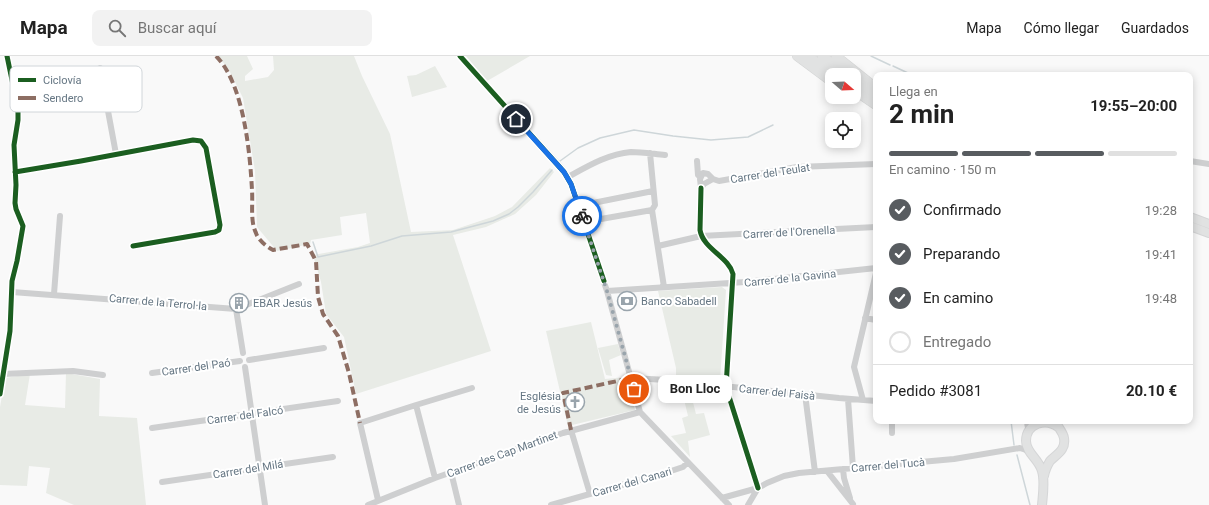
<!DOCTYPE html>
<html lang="es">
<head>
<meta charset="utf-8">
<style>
	body { margin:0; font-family:Roboto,sans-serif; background:#f2f2f2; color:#222; height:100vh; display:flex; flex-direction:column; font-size:15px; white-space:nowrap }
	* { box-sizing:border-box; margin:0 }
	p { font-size:13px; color:#767676 }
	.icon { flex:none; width:22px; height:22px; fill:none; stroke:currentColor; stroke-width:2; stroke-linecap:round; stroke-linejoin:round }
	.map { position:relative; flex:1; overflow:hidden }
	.side { position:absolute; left:873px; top:16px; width:320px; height:352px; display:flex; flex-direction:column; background:#fff; border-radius:8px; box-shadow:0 2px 10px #0003 }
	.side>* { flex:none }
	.needle { width:26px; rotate:109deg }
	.buttons { position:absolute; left:825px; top:12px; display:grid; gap:8px }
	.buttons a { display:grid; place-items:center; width:36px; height:36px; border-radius:8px; background:#fff; box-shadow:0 2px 10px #0003; font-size:20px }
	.pin { position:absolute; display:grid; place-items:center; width:34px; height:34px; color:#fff; margin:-17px; border:2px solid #fff; border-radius:50%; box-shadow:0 1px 4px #0007 }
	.courier { position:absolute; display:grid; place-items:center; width:40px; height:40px; margin:-20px; border:3px solid #1a73e8; border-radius:50%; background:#fff; color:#222; box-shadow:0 1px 5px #0007 }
	.bubble { position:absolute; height:28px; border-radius:8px; background:#fff; box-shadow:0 2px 10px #0003; font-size:13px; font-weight:700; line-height:28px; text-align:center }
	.overview em { font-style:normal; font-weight:700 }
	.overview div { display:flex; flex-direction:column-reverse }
	.overview { display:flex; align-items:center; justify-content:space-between; height:68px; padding:0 16px }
	h1 { font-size:26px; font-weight:700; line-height:30px }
	.bar { display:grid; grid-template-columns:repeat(4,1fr); gap:6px 4px; align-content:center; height:48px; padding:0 16px }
	.bar i { height:5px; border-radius:3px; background:#e0e0e0 }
	.bar .on { background:#585c60 }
	.bar p { grid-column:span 4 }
	.line { display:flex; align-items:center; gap:10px; padding:0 16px; border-top:1px solid #e0e0e0 }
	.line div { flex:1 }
	ol { padding:0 16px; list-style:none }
	li { display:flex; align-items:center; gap:12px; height:44px }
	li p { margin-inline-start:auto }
	li .icon { padding:4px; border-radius:50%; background:#585c60; color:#fff; stroke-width:4 }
	li:last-child { color:#767676 }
	li i { width:22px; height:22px; border:2px solid #e0e0e0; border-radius:50% }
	header { display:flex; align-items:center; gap:24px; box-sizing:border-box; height:56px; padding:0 20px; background:#fff; border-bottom:1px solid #e0e0e0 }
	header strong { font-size:19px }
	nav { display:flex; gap:22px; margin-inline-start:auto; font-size:14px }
	.search { width:280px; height:36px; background:#f2f2f2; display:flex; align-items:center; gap:10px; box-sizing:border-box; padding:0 14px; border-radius:8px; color:#767676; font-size:15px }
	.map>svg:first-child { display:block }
	.green { fill:#e8ebe6 }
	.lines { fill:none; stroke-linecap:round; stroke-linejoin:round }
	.stream { stroke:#ced6d9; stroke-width:1.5 }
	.major-casing { stroke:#d5d6d7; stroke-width:10 }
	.highway-casing { stroke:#d5d6d6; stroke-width:10 }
	.minor { stroke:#cecfd0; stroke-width:6 }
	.major { stroke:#e1e2e2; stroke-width:8 }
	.highway { stroke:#e1e2e2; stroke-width:9 }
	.quiet { stroke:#8d6e63; stroke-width:4; stroke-dasharray:8 4; stroke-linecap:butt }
	.cycleway-casing { stroke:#fff; stroke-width:8 }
	.cycleway { stroke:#1b5e20; stroke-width:5 }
	.done { stroke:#99a4ac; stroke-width:4; stroke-dasharray:0 7.2 }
	.route { stroke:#1a73e8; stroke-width:5 }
	.labels { text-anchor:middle; stroke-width:4; stroke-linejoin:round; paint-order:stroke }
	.street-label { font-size:11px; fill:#657683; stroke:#fff }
	.poi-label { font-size:11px; fill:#657683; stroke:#fff; text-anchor:start }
	.key { fill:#fff; stroke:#d1d6da; stroke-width:1 }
	.key-label { font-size:11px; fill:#657683 }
</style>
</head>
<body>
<header>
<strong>Mapa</strong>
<div class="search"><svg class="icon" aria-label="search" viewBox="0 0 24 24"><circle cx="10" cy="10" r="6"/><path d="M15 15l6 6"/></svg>Buscar aquí</div>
<nav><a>Mapa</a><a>Cómo llegar</a><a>Guardados</a></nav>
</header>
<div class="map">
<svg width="1209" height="449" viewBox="0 0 1209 449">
	<rect width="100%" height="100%" fill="#f9f9f9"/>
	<path class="green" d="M218,0H247L253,13L245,20V25L268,21L274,14L273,0H354L362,20L390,78L411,176L453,174L495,160L512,151L550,112L554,116L536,139L515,158L486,171L453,179L491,295L356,338L344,281L326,258L321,226L313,199L358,191L370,187L366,157L340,161L342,179L311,184L310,188L277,195L257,171L255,115L243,42L229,14Z
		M466,0H530L487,25Z
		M435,10L447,31L412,41L407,20L416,19Z
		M722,231L726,234L720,325L676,322V312L658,235Z
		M591,266L605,323L626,321L635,354L568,370L546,275Z
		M618,288L621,299L609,304L612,320L606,319L598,292Z
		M66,317L100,323L99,360L137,362L146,449H74L46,437L50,412L29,410L27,430L0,429V351L5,322L30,318L25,349L65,352Z
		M681,331H689L696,358L704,357L710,379L688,385L690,401L671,380L686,377L682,362L688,360Z"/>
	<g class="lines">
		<path class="stream" d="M871,0L890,9
			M893,10L908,17
			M560,105L578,92L600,82L634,74L673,80L711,84L748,81L773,69
			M313,186L318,201L371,190L402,180L451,176L493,165L509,158L518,151L533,136L552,114
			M1011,365L1014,389
			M1017,399L1030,449"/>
		<g class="major-casing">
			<path id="major" d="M1190,161L1209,168
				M1190,170L1209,177
				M1044,420C1045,414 1047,410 1050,405C1057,398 1066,394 1064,382C1063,376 1059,373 1057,368
				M1042,449C1043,438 1045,425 1042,415C1039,403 1026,397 1026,385C1026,367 1046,362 1058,371"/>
		</g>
		<g class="highway-casing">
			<path id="highway" d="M797,0L832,26
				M808,0L833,19
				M822,0L848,19
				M836,0L876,32
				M854,23L876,38
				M854,34L876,49"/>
		</g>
		<path class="minor" d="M460,0L561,111L568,121L607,235L640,356L729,449
			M100,12L116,98
			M650,97L655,149L652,154
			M697,105L698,119L700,121
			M1190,105L1209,108
			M15,116L81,105L193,84L201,85L206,92L220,169L219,174L215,176L133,190
			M703,117L708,118L713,123L704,128L701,132L700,123Z
			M568,121C588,110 608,98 631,96C642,96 654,98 665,99
			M713,123L719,125L797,111L876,108
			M701,132L700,174C703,193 729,201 733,218L726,331L758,432
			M578,150L653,135
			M584,166L652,154L664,231
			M658,190L701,180L876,171
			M607,235L745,226L876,212
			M12,236L236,253L299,228
			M54,238L60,160
			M236,253L243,297
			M865,262L876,264
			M249,304L324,292
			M245,311L265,449
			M152,317L240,305
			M3,318L73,315L103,319
			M631,322L667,324L839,342L876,345
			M0,338L10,275L12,225L17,205L23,170L16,153L15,147L16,129L14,89L18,64V53L7,0
			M805,338L815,416
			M848,343L853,412
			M863,344L854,311L876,217
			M416,349L472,332
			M892,365V377
			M1025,365L1027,367L1029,376
			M152,372L338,345
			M571,374L590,438
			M843,413L844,422L850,442
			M827,415L853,448
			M451,416L459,449
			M162,426L333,401
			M722,442L758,432L767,427L784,420L799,417L954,403L1020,392L1029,395
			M378,444L360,367L416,349L435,422
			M368,449L435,422L563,377L640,356
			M551,449L668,416L683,411L688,406
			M748,449L758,432"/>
		<use href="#major" class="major"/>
		<use href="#highway" class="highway"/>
		<path class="quiet" d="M216,0C244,28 250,97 252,134C253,148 250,165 256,177C258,184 267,191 273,194L307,188L316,205L318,241L323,258L338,280L349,317L360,367
			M571,374L563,337L631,322"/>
		<g class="cycleway-casing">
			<path id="cycleway" d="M460,0L564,116L571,128L604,225
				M15,116L81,105L193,84L201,85L206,92L220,169L219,174L215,176L133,190
				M701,132L700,174C703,193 729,201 733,218L726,331L758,432
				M0,338L10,275L12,225L17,205L23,170L16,153L15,147L16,129L14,89L18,64V53L7,0"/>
		</g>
		<use href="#cycleway" class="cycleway"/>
	</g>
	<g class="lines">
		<path class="done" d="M582,160L607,235L634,333"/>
		<path class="route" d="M516,63L564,116L571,128L582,160"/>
	</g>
	<defs>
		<g id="bank-ring" transform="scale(1)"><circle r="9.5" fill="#fff" stroke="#99a4ac" stroke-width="1.5"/><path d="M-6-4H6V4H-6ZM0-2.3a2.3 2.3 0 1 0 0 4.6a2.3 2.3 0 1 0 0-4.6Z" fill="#99a4ac"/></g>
		<g id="building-ring" transform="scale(1)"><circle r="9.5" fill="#fff" stroke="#99a4ac" stroke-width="1.5"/><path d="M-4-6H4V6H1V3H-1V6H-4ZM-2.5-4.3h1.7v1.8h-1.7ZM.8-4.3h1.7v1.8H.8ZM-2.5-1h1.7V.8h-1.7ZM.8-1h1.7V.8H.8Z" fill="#99a4ac"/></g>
		<g id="church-ring" transform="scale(1)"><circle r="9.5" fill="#fff" stroke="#99a4ac" stroke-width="1.5"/><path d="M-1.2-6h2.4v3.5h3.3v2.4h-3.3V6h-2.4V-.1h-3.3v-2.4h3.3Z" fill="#99a4ac"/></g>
	</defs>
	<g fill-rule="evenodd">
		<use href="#bank-ring" x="627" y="245"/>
		<use href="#building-ring" x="239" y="247"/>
		<use href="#church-ring" x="575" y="346"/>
	</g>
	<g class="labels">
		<g class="street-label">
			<text transform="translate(770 117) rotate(-9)" y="4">Carrer del Teulat</text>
			<text transform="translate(789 176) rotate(-3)" y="4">Carrer de l'Orenella</text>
			<text transform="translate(790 222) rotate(-6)" y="4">Carrer de la Gavina</text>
			<text transform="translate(158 246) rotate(5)" y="4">Carrer de la Terrol·la</text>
			<text transform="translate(196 311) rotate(-8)" y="4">Carrer del Paó</text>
			<text transform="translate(777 336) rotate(6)" y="4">Carrer del Faisà</text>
			<text transform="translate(245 359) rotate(-8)" y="4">Carrer del Falcó</text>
			<text transform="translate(502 398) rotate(-20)" y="4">Carrer des Cap Martinet</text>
			<text transform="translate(888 409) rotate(-5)" y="4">Carrer del Tucà</text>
			<text transform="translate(248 413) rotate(-9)" y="4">Carrer del Milá</text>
			<text transform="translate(632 426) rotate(-16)" y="4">Carrer del Canari</text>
		</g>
		<g class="poi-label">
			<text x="641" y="249">Banco Sabadell</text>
			<text x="253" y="251">EBAR Jesús</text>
			<text x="561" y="344" text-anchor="end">Església<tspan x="561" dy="13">de Jesús</tspan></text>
		</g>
	</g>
	<rect x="10" y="10" width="132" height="46" rx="6" class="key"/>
	<rect x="18" y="22" width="18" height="4" fill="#1b5e20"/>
	<rect x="18" y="40" width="18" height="4" fill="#8d6e63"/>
	<g class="key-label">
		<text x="43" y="28">Ciclovía</text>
		<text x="43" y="46">Sendero</text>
	</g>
</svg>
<div class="buttons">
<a><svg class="needle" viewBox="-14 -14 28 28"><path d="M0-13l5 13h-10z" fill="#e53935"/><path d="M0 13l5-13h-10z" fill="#767676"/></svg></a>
<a><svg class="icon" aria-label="locate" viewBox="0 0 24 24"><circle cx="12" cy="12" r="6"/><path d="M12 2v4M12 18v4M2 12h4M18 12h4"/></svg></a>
</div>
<div class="pin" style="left:634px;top:333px;background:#ea580c"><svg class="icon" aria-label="bag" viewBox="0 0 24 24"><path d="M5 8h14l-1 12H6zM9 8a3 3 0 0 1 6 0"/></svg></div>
<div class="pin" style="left:516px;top:63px;background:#1f2937"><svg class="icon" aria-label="home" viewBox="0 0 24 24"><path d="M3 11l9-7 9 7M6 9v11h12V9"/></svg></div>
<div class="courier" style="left:582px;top:160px"><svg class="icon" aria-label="bike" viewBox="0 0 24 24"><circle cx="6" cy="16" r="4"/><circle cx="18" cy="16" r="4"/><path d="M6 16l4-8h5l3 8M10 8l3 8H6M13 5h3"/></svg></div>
<div class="bubble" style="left:658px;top:319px;width:74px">Bon Lloc</div>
<section class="side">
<div class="overview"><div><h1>2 min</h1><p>Llega en</p></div><em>19:55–20:00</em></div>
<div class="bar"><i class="on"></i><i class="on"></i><i class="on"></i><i></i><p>En camino · 150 m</p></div>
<ol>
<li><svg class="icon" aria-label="check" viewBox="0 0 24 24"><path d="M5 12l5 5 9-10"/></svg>Confirmado<p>19:28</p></li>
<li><svg class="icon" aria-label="check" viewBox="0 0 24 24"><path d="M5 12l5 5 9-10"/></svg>Preparando<p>19:41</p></li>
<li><svg class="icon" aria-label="check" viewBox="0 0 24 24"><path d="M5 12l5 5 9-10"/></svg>En camino<p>19:48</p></li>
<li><i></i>Entregado</li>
</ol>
<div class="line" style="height:52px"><div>Pedido #3081</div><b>20.10 €</b></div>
</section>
</div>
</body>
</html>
